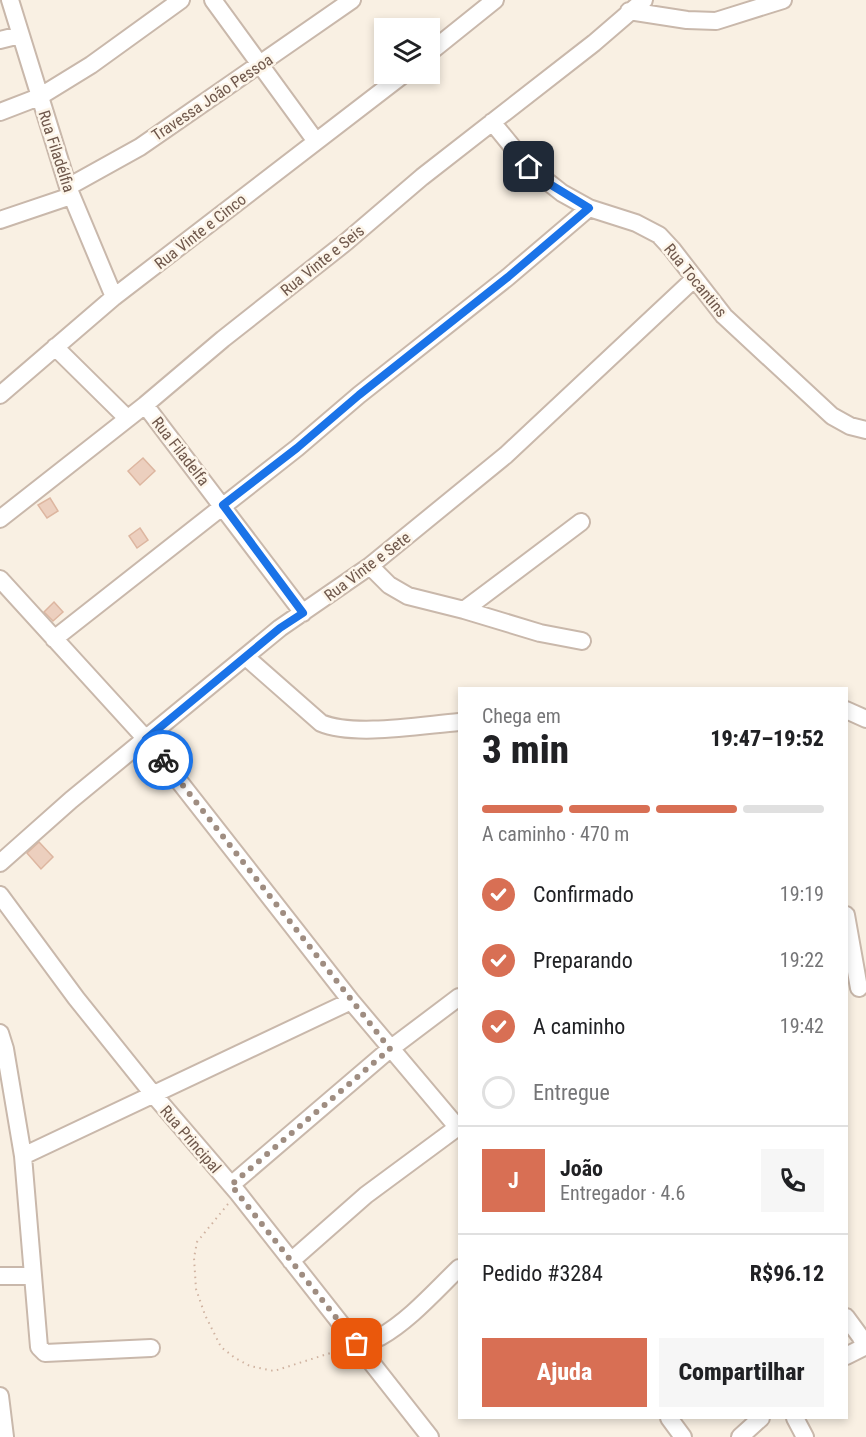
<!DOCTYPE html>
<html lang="pt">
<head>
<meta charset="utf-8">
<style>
	body { margin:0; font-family:"Roboto Condensed",sans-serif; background:#f6f6f6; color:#202124; height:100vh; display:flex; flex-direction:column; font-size:22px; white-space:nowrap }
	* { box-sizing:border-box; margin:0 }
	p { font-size:20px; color:#757577 }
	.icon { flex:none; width:33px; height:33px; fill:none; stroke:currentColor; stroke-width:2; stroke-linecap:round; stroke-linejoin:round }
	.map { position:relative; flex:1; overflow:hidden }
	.panel { position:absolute; left:458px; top:687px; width:390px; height:732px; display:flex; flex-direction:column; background:#fff; border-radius:0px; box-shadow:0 3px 9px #0003 }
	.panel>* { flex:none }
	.controls { position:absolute; left:374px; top:18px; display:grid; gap:12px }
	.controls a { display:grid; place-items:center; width:66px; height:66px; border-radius:0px; background:#fff; box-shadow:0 3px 9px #0003; font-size:30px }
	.pin { position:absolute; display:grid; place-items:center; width:51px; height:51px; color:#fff; margin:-26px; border-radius:12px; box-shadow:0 3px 9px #0006 }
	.courier { position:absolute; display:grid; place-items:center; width:60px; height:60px; margin:-30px; border:4px solid #1a73e8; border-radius:50%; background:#fff; color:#222; box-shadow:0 2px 8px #0007 }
	.headline em { font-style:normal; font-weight:800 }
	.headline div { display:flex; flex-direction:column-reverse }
	.headline { display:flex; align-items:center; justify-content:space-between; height:102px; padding:0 24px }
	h1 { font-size:39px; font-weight:800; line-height:45px }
	.bar { display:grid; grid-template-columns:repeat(4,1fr); gap:9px 6px; align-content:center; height:72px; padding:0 24px }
	.bar i { height:8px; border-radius:4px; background:#e0e0e0 }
	.bar .current { background:#d86f54 }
	.bar p { grid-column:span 4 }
	.line { display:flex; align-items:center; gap:15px; padding:0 24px; border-top:2px solid #e0e0e0 }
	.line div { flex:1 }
	.round { display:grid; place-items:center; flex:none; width:63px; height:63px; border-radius:0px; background:#f6f6f6 }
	ol { padding:0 24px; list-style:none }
	li { display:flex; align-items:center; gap:18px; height:66px }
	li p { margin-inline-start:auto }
	li .icon { padding:6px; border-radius:50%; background:#d86f54; color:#fff; stroke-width:4 }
	li:last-child { color:#757577 }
	li i { width:33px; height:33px; border:3px solid #e0e0e0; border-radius:50% }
	.button { display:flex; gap:12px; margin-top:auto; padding:12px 24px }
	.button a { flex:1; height:69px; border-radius:0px; background:#d86f54; color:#fff; font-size:24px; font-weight:800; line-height:69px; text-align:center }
	.button a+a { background:#f6f6f6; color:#202124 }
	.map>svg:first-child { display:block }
	.building { fill:#eccfbe; stroke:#ddb6a0; stroke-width:1.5 }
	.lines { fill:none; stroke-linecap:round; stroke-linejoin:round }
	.minor-casing { stroke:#c9b8ab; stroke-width:20 }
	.path { stroke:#d0b3a1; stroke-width:2; stroke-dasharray:1.5 4.5; stroke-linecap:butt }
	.minor { stroke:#fff; stroke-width:16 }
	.done { stroke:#9f8d81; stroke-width:6; stroke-dasharray:0 10.8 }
	.route { stroke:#1a73e8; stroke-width:8 }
	.labels { text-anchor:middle; stroke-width:5; stroke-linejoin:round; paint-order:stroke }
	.street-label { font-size:16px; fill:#6f584c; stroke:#fdf5e9 }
</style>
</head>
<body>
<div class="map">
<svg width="866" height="1437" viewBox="0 0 866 1437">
	<rect width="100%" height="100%" fill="#f9f0e3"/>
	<path class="building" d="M143,458L155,471L140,485L128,471Z
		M50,498L58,511L47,518L38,505Z
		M140,528L148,540L137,548L129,536Z
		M54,602L63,612L53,621L44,612Z
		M39,842L53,857L41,869L27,853Z"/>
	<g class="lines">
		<g class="minor-casing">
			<path id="minor" d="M10,0L68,187L114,297
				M213,0L315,140
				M629,11L687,20L716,21L783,0
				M0,40L20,35
				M429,53L495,0
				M0,112L39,97L91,65L181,0
				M492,122L529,167L562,193L589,208L636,223L659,235L672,249L724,316L832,416L850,426L866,430
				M68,187L140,147L352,0
				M0,220L71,196
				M55,347L127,418
				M0,395L114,297L404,74
				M145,405L303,613
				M0,519L145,405L223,339L346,242L422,177L594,43L644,0
				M370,566L389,585L408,596L464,610L540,633L582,641
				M0,579L146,739L351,1001L459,1129
				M464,610L581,522
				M54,639L297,448L359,395L508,277L589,208
				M246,657L321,723C354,737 422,725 459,722
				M846,710L866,719
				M0,863L71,800L280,628L370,566L506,455L694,279
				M0,895L76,998L153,1094L238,1193L430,1437
				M846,915L859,988
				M0,1033L5,1049L23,1156L39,1347L45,1353L151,1348
				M23,1156L351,1001
				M231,1185L390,1049L459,997
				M291,1261L366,1195L458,1127
				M0,1276H32
				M846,1317L860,1336L865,1346
				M357,1344C365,1342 373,1340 380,1337C410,1320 435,1291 459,1268
				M846,1356L866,1346
				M0,1396L5,1437
				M669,1418L683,1437
				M795,1418L805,1437
				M740,1437L761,1418"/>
		</g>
		<path class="path" d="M228,1204L197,1242L194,1258L196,1289L205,1315L221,1347L235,1358L250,1366L274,1371L343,1349"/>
		<use href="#minor" class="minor"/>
	</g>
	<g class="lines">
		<path class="done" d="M163,760L390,1049L231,1185L357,1344"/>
		<path class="route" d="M163,760L146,739L280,628L303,613L223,505L297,448L359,395L508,277L589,208L548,183L529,167"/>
	</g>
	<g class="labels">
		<g class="street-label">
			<text transform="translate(212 97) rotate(-34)" y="6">Travessa João Pessoa</text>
			<text transform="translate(57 151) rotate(72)" y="6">Rua Filadélfia</text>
			<text transform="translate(200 231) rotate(-38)" y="6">Rua Vinte e Cinco</text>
			<text transform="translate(322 260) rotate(-39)" y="6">Rua Vinte e Seis</text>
			<text transform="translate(696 280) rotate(51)" y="6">Rua Tocantins</text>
			<text transform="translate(181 451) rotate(52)" y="6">Rua Filadelfa</text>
			<text transform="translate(367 566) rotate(-37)" y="6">Rua Vinte e Sete</text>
			<text transform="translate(191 1139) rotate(49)" y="6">Rua Principal</text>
		</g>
	</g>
</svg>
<div class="controls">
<a><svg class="icon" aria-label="layers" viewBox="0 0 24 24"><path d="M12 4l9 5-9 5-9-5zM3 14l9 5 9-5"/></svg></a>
</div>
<div class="pin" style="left:357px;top:1344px;background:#ea580c"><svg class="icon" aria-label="bag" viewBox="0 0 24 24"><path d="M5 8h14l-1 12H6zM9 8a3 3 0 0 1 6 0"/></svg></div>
<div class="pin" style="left:529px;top:167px;background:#1f2937"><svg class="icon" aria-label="home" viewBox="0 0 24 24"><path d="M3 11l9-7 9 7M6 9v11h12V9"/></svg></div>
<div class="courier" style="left:163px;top:760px"><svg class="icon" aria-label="bike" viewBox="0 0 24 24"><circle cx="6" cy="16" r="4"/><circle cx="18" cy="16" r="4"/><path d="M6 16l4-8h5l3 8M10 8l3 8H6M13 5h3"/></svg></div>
<section class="panel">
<div class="headline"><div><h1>3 min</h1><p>Chega em</p></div><em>19:47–19:52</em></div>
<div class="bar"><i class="current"></i><i class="current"></i><i class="current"></i><i></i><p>A caminho · 470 m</p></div>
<ol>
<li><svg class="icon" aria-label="check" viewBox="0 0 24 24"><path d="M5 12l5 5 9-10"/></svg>Confirmado<p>19:19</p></li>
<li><svg class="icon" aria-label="check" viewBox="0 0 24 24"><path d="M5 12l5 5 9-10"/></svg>Preparando<p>19:22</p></li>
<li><svg class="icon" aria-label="check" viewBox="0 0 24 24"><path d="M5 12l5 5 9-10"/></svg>A caminho<p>19:42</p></li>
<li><i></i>Entregue</li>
</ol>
<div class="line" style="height:108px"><b class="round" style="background:#d86f54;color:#fff">J</b><div><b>João</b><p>Entregador · 4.6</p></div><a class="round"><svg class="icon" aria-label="phone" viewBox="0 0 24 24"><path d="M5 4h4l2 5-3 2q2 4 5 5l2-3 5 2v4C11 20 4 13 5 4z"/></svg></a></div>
<div class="line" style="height:78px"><div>Pedido #3284</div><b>R$96.12</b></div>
<div class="button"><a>Ajuda</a><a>Compartilhar</a></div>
</section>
</div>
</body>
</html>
